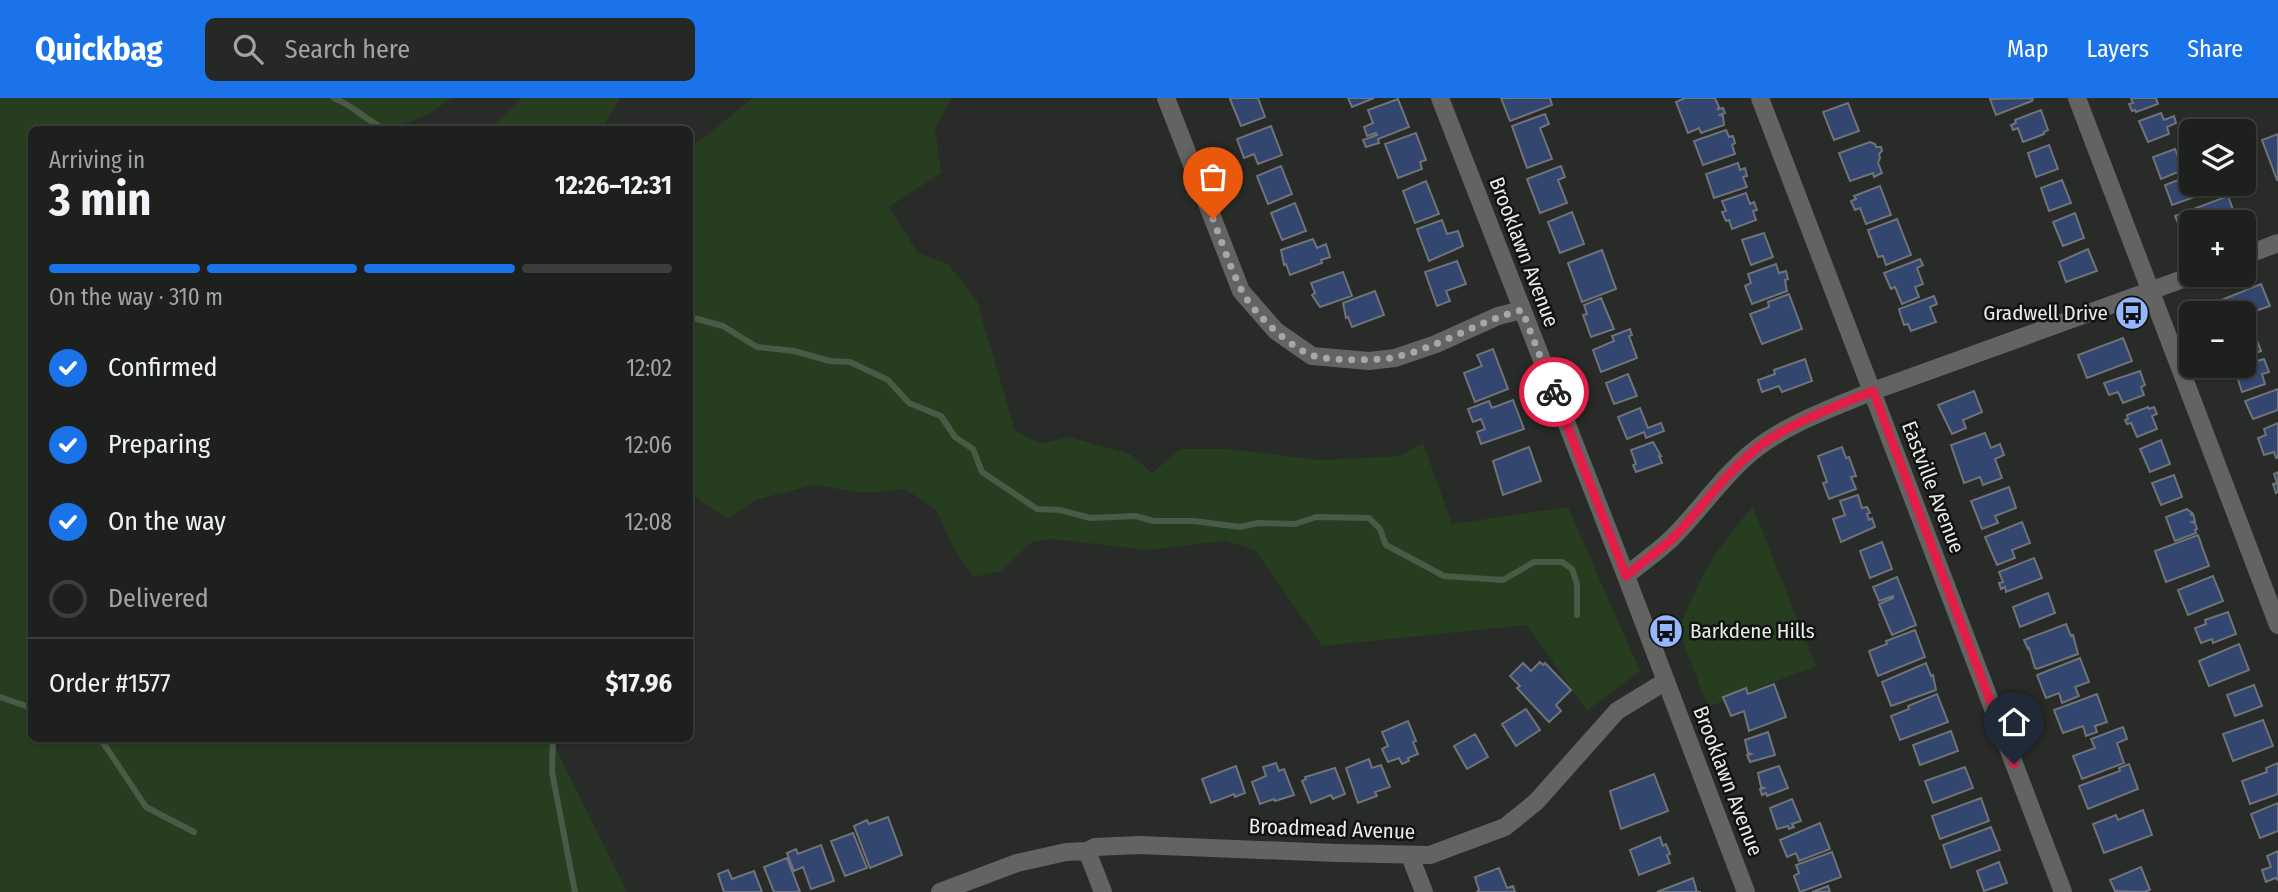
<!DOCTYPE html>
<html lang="en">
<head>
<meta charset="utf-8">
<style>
	body { margin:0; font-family:"Fira Sans Condensed",sans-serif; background:#262826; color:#f1f3f6; height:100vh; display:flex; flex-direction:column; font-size:26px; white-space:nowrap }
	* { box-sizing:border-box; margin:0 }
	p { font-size:23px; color:#a1a3a4 }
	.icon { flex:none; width:38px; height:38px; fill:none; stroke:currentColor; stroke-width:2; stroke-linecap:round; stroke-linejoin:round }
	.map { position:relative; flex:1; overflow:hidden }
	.drawer { position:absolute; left:28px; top:28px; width:665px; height:616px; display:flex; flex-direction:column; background:#1e201d; border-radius:10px; box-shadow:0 2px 5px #0004,0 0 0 2px #3c3e3b }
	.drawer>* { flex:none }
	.fabs { position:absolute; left:2179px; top:21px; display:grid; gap:14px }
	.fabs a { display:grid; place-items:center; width:77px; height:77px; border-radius:10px; background:#1e201d; box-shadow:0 2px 5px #0004,0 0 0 2px #3c3e3b; font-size:35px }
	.pin { position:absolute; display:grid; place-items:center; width:60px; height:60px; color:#fff; margin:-72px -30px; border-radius:50% 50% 50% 0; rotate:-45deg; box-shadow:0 0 7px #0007 }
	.pin .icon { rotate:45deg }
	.courier { position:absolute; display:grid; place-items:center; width:70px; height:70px; margin:-35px; border:5px solid #e11d48; border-radius:50%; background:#fff; color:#222; box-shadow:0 2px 9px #0007 }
	.headline em { font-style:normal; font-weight:700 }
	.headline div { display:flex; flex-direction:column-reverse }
	.headline { display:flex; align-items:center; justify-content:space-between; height:119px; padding:0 21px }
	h1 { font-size:46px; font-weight:700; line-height:52px }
	.bar { display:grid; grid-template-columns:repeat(4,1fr); gap:10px 7px; align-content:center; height:84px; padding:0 21px }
	.bar i { height:9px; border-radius:5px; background:#3c3e3b }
	.bar .selected { background:#1a73e8 }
	.bar p { grid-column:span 4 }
	.line { display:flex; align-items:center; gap:18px; padding:0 21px; border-top:2px solid #3c3e3b }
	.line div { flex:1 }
	ol { padding:0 21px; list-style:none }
	li { display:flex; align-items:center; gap:21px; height:77px }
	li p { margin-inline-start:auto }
	li .icon { padding:7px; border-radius:50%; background:#1a73e8; color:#fff; stroke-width:4 }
	li:last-child { color:#a1a3a4 }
	li i { width:38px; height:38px; border:4px solid #3c3e3b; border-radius:50% }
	header { display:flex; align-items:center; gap:42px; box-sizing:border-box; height:98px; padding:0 35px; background:#1a73e8; color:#fff }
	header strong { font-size:33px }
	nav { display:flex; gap:38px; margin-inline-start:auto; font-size:24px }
	.search { width:490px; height:63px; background:#262826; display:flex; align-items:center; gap:18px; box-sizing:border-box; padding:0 24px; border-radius:10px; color:#a1a3a4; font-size:26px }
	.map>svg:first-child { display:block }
	.green { fill:#263d1f }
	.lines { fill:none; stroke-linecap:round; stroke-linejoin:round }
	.stream { stroke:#495a46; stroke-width:6 }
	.building { fill:#324670; stroke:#707378; stroke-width:2 }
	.street { stroke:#636462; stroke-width:18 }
	.done { stroke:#a6a8a5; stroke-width:7; stroke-dasharray:0 12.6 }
	.route { stroke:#e11d48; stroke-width:9 }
	.labels { text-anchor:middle; stroke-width:5; stroke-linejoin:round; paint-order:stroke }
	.street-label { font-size:21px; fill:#eaece9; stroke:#111311 }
	.poi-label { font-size:21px; fill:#eaece9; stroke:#111311; text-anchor:end }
</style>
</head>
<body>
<header>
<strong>Quickbag</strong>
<div class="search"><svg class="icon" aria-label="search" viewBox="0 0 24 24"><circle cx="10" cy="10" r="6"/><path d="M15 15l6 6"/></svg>Search here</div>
<nav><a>Map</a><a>Layers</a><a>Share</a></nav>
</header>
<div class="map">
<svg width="2278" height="794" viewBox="0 0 2278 794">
	<rect width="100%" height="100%" fill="#282b27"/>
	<path class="green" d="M0,0H452L431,15L391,31L32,32V640L551,641L627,794H0Z
		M521,0H621L601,31H490Z
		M752,0H952L935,30L941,75L889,109L918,155L948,166L977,203L1015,333L1041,346L1069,339L1130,356L1152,375L1180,351H1227L1321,362L1400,358L1423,345L1452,426L1568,409L1640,573L1587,613L1527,527L1322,548L1255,452L1225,443L1147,452L1053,441L1033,443L1001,473L974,479L955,453L936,412L905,391L863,395L813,387L755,402L728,421L690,395V48L700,43Z
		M1753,409L1816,568L1708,609L1679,533C1696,486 1718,445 1753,409Z"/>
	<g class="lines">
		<path class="stream" d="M334,0C356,9 366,23 387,32
			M690,219L723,228L757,249L794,253L830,263L850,264L888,282L909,305L941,318L955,339L973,351L982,374L1037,411L1060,412L1090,420L1136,418L1153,423H1194L1240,429L1258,425L1295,426L1316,419L1369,420L1380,431L1386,447L1444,478L1503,482L1534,464H1562L1572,471L1577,486V517
			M0,599L32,610
			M100,640L146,709L194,734
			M553,640L552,674L575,794"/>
	</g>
	<path class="building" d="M1233,0H1258L1265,19L1241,28L1230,1Z
		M1348,0H1374L1352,9Z
		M1501,0H1550L1552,7L1510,23Z
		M1685,0H1715L1719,9L1718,11L1723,10L1725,15L1720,17L1723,18L1724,27L1701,35L1699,30L1688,35L1676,4Z
		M2033,0L2032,3L1996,17L1990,1Z
		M2131,0H2156L2158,6L2136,14L2135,12L2132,13L2129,6L2133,5Z
		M1398,1L1409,29L1378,41L1379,45L1366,49L1363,42L1377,37L1376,35L1367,38L1364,29L1373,25L1368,12Z
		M1848,5L1859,33L1834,42L1823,14Z
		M2041,12L2048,32L2044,34V36L2023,44L2018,30L2013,32L2011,27L2016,25L2015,22Z
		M2161,15L2164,22L2174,18L2176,25L2167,29L2169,36L2148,44L2139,23Z
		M1545,16L1549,26L1540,30L1552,61L1527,70L1512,28Z
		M1271,28L1282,57L1258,66L1254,56L1244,60L1237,41Z
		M1726,32L1729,39L1733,38L1735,45L1732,47L1735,56L1703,67L1694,43Z
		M1416,35L1426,62L1420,64L1422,71L1398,80L1385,46Z
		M2278,36V82H2277L2262,42Z
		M1870,44L1875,46L1876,49H1881L1882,53L1879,56L1880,60L1878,65L1882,75L1874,79L1873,75L1850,83L1839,55Z
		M2049,47L2058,71L2036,79L2028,55Z
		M2175,51L2183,72L2161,81L2153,59Z
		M1738,65L1740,72L1745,70L1747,78L1743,79L1747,89L1714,100L1706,76Z
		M1281,68L1292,96L1268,106L1257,78Z
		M1561,68L1565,79L1558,82L1567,105L1540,115L1527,81Z
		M2191,77V86H2199L2203,96L2172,107L2165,87Z
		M2062,82L2071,105L2049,113L2041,90Z
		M1426,83L1439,116L1415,125L1403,93Z
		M1880,88L1891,117L1866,126L1860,110L1855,112L1851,103L1856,101L1854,98Z
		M1746,95L1750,106L1754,104L1757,112L1753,113L1756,122L1732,131L1729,122L1726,123L1722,114L1726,113L1722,103Z
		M2228,98L2235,117L2216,124H2191V134L2183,137L2175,118Z
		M1295,105L1306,133L1282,142L1271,115Z
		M1572,114L1584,146L1560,155L1548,124Z
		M2075,115L2084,140L2063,148L2053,124Z
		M1897,121L1911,157L1886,167L1883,158L1878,159L1868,132Z
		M1442,122L1447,136L1458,133L1463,148L1429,163L1417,131Z
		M1764,135L1773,159L1751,167L1742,142Z
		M1313,141L1317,150L1326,146L1330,159L1321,162L1322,165L1290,177L1286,166L1284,167L1281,152Z
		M2088,151L2097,173L2066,184L2059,164Z
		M1602,152L1616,191L1582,204L1568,165Z
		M1920,161L1923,167L1917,170L1923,186L1915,189L1919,199L1902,206L1895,189L1891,191L1884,175Z
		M1457,163L1466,186L1446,193L1450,203L1437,208L1425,174Z
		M1776,166L1779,175L1786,173L1788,181L1785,182L1787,193L1752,206L1745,188L1751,185L1748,176Z
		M1343,174L1352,198L1320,209L1312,197L1315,195L1311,185Z
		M2261,186L2270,208L2244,217V215H2212L2209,207Z
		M1375,193L1384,217L1352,229L1348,219L1346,220L1343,205Z
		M1789,196L1802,231L1762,246L1750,216L1769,209L1768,204Z
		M1934,198L1937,206L1930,209L1936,224L1911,233L1908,226L1904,227L1899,211Z
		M1601,200L1614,231L1591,239L1583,217L1587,216L1584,207Z
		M1630,231L1632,237L1629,238L1637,260L1601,274L1593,252L1614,243L1612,238Z
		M2253,232L2261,253L2244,260V236Z
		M2123,240L2132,263L2087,280L2078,257Z
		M1493,251L1508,291L1475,304L1464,275L1482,268L1477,257Z
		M1805,261L1812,283L1782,294L1779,288L1762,294L1758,282L1775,276L1774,272Z
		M2256,261L2257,263L2264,261L2269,274L2262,276L2265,286L2242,294L2234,269L2244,268V266Z
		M2140,273L2145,287L2141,289L2144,297L2123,305L2118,294L2109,297L2104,285Z
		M1628,276L1637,298L1614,306L1606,285Z
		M2278,291V312L2253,321L2245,303Z
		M1974,293L1982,314L1963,322L1966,330L1952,336L1938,307Z
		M1513,302L1524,331L1481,346L1477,334L1485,331L1481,321L1473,324L1468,311L1489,303L1492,310Z
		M2148,309L2149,311L2154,309L2157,316L2152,318L2157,331L2137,339L2131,325L2127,326L2125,322L2128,321L2127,317Z
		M1640,310L1648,330L1661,325L1664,333L1646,340L1644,334L1627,341L1618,319Z
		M2278,325V360H2276L2274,354L2264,357L2258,340L2266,337L2264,331Z
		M1985,335L1991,350L2000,346L2004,357L1995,361L2002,380L1983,387L1980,379L1964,385L1951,347Z
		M2161,342L2170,366L2150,374L2140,351Z
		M1653,344L1661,358H1659L1662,365L1636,374L1633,367L1636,366L1631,352Z
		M1529,349L1541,383L1503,397L1493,363Z
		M1842,349L1846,360L1849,359L1856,378L1851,379L1856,391L1829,401L1823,385L1827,384L1818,358Z
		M2278,374V394L2276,395L2273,386L2277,385L2274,376Z
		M2174,377L2182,399L2161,407L2152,385Z
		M2009,389L2016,410L1995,418L1998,425L1982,431L1971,403Z
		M1858,397L1862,410L1867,409L1870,415L1867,416L1869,422L1872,420L1875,429L1841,444L1833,421L1845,417L1840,403Z
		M2187,411L2192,415L2190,417L2193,416L2195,423L2192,424L2195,425L2197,431L2195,432L2196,435L2175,443L2166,419Z
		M2022,424L2030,445L2012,452L2015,460L1997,467L1985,439Z
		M2198,437L2209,468L2166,484L2155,453Z
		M1882,444L1892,471L1870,480L1860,453Z
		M2034,460L2042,480L2006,494L2005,489L2001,491L1999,485L2003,484L1999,474Z
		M2213,478L2223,503L2188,517L2178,492Z
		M1897,479L1916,527L1892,537L1879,506L1893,500V498L1879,503L1873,489Z
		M2048,495L2055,515L2020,529L2013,509Z
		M2228,514L2236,536L2213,545L2212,541L2201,545L2195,530L2206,526L2205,522Z
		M2066,526L2071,538L2073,537L2078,556L2037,571L2035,570L2029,550L2028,551L2024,542Z
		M1915,532L1925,559L1878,578L1869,553L1887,546L1886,543Z
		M2239,546L2249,572L2209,588L2199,563Z
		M2080,560L2089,584L2075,589L2079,598L2062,605L2059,595L2046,600L2037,577Z
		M1540,564L1543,567L1545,565L1571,592L1556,607L1561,613L1549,624L1517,590L1520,588L1510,578L1523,565L1531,573Z
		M1926,565L1931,578L1933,577L1936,592L1891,608L1882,584Z
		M1774,586L1786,619L1749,633L1744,613L1731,618L1723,599L1746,590L1748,596Z
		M2254,587L2262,608L2235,618L2227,597Z
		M1937,596L1948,624L1900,642L1891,618L1909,611L1908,608Z
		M2097,596L2107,624L2095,628L2097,634L2086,638L2083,628L2063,635L2054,612Z
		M1526,611L1540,632L1516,648L1502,626Z
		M2263,622L2273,648L2233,663L2223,636Z
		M1408,623L1416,643L1413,644L1418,656L1408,660L1409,663L1402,666L1399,660L1388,664L1382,651L1388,648L1382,634Z
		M2123,629L2127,641L2117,645L2124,665L2082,681L2073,658L2095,650L2091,641Z
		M1951,633L1958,653L1920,667L1913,647Z
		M1768,634L1775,657L1750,664L1747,657L1751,656L1748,655L1745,642Z
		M1475,636L1488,659L1467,671L1454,648Z
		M1369,661L1372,670L1381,667L1390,689L1375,694L1377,698L1358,705L1346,670Z
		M1276,665L1279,673L1284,671L1294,697L1275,703L1274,701L1260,706L1252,684L1266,678L1263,669Z
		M2278,665V696L2250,706L2242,683L2267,674L2266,670Z
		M2129,666L2138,691L2088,711L2079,688L2120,673L2119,670Z
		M1236,668L1245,695L1235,699L1234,696L1211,705L1202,681Z
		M1779,668L1788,690L1767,698L1766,695L1762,697L1760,691L1764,690L1761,689L1758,675Z
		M1965,669L1973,690L1933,705L1925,683Z
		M1335,670L1345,696L1333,701L1331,697L1311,705L1302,683L1306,681L1305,679Z
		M1654,676L1668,713L1621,731L1610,693Z
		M1981,700L1989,723L1940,741L1932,718Z
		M1792,701L1801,723L1792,726L1794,729L1789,731L1788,728L1777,731L1770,710Z
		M2278,705V733L2260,740L2251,716Z
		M2143,712L2152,737L2104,755L2093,726L2116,717L2118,722Z
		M888,719L902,757L870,770L854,728L867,722L869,726Z
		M1820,725L1830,751L1799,763L1796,755L1787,759L1780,742Z
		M1991,729L2000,752L1951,770L1943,747Z
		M853,735L867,770L845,778L831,743Z
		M1660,739L1663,748L1666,746L1670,756L1667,757L1670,765L1639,777L1630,752Z
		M821,747L834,783L811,791L803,769L794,773L787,755L796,751L798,756Z
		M2278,753V782L2275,780L2266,784L2262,772L2271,769L2267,758Z
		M1832,754L1841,779L1800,794L1794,778L1799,775L1796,767Z
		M787,760L800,794H774L764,769Z
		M1999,764L2007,785L1984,793L1977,773Z
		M2141,769L2150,792L2144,794L2115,793L2110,782Z
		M1499,770L1507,790L1513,788L1515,794H1477L1479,792L1475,779Z
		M728,772L732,781L754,773L762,794H724L718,776Z
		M1693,780L1697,794H1701H1657Z
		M1828,788L1830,794H1812Z"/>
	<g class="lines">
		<path class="street" d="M1166,0L1241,193L1276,233L1312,258L1369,263L1395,260L1436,246L1498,218L1522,212
			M1440,0L1626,478L1746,794
			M1760,0L2063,794
			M2077,0L2278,527
			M2244,158L2278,145
			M1626,478C1642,464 1661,452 1676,436C1703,408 1726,374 1757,350C1788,326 1836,308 1873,293L2194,177
			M1087,753L1103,794
			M1410,758L1424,794
			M940,794L1017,765L1066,754L1087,753L1095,749L1139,747L1336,755L1430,757L1505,729L1536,704L1617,613L1666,583"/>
	</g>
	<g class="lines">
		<path class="done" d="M1213,121C1222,144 1230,169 1241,191C1252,214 1287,247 1311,257C1325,263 1380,263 1396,259C1440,249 1478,223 1522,212L1554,294"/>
		<path class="route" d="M1554,294L1626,478C1642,464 1661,452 1676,437C1703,408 1726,375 1757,350C1788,326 1836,308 1873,293L2014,666"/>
	</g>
	<defs>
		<g id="bus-disc" transform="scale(1.75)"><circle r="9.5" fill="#94b7fd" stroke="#111311"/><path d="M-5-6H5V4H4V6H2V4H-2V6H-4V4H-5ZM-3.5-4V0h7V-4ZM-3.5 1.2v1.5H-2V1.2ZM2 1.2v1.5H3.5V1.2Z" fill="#111"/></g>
	</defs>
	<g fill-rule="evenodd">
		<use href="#bus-disc" x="2132" y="215"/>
		<use href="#bus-disc" x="1666" y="533"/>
	</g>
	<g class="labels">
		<g class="street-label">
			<text transform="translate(1524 154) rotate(69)" y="7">Brooklawn Avenue</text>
			<text transform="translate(1933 389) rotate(69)" y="7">Eastville Avenue</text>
			<text transform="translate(1728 683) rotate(69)" y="7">Brooklawn Avenue</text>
			<text transform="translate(1332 731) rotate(2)" y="7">Broadmead Avenue</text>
		</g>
		<g class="poi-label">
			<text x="2108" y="222">Gradwell Drive</text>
			<text x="1690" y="540" text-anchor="start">Barkdene Hills</text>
		</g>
	</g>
</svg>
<div class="fabs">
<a><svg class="icon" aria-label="layers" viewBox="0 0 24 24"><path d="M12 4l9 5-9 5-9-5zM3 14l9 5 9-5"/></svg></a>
<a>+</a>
<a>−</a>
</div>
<div class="pin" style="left:1213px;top:121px;background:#ea580c"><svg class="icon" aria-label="bag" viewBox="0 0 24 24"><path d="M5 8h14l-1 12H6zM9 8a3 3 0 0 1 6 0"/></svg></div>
<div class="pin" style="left:2014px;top:666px;background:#1f2937"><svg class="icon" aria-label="home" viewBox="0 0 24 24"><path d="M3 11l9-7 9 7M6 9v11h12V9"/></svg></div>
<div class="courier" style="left:1554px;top:294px"><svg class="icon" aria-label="bike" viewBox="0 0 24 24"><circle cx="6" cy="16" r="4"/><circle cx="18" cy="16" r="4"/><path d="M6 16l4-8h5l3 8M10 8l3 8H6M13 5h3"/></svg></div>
<section class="drawer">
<div class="headline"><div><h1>3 min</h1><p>Arriving in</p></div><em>12:26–12:31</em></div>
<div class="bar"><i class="selected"></i><i class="selected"></i><i class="selected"></i><i></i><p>On the way · 310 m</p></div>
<ol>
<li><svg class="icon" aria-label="check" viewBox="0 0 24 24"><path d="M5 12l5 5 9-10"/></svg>Confirmed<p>12:02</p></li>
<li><svg class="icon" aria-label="check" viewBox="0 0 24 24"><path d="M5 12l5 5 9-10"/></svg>Preparing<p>12:06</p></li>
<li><svg class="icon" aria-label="check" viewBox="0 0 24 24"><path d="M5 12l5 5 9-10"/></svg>On the way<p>12:08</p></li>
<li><i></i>Delivered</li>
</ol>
<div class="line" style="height:91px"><div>Order #1577</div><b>$17.96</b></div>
</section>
</div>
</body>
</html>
